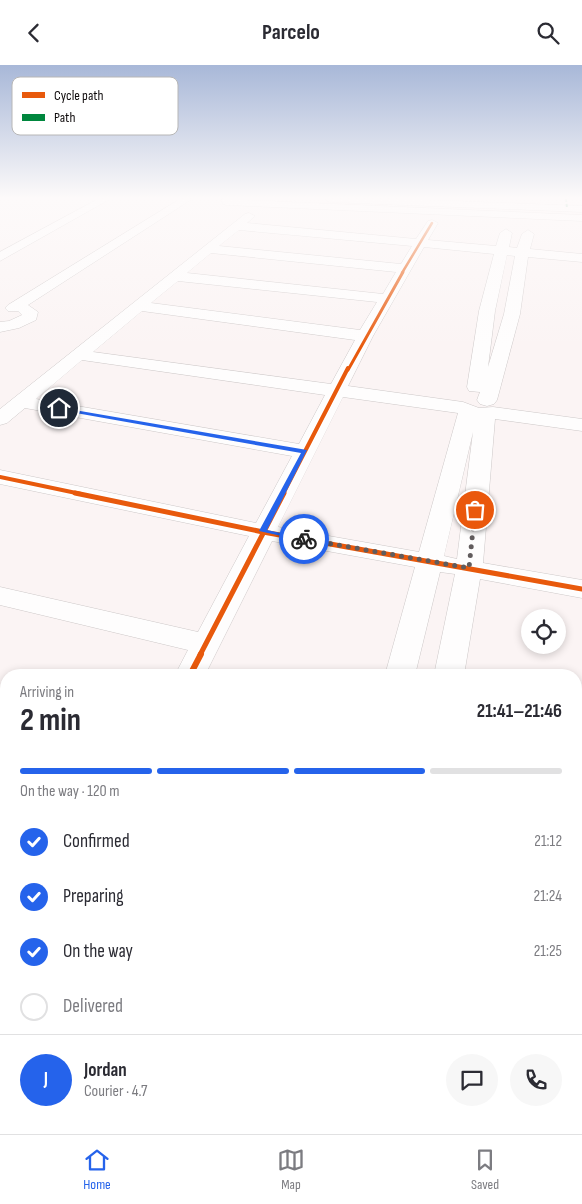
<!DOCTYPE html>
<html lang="en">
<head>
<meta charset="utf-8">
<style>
	body { margin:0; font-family:"Sofia Sans Condensed",sans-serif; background:#f7f7f7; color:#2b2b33; height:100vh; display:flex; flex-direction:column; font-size:19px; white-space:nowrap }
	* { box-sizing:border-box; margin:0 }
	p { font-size:16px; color:#7c7c81 }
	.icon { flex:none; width:28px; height:28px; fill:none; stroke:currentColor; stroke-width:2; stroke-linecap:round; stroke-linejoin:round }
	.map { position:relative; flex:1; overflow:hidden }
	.sheet { position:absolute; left:0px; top:604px; width:582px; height:466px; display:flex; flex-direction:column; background:#fff; border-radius:20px 20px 0 0; box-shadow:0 2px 8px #0003 }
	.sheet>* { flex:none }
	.fabs { position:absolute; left:521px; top:544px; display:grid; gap:10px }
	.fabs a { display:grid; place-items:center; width:45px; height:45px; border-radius:50%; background:#fff; box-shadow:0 2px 8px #0003; font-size:25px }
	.pin { position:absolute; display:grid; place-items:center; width:42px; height:42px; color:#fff; margin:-21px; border:2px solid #fff; border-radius:50%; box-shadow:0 1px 5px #0007 }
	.courier { position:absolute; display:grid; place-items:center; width:50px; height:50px; margin:-25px; border:4px solid #2563eb; border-radius:50%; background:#fff; color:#222; box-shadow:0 1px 6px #0007 }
	.head em { font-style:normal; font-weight:700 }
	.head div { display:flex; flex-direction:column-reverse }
	.head { display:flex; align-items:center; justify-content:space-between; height:85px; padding:0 20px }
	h1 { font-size:32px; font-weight:700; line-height:38px }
	.bar { display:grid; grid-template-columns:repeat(4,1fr); gap:8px 5px; align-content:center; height:60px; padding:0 20px }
	.bar i { height:6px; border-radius:4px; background:#e1e1e2 }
	.bar .active { background:#2563eb }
	.bar p { grid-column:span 4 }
	.line { display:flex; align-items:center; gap:12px; padding:0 20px; border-top:1px solid #e1e1e2 }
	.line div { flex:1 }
	.round { display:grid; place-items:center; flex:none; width:52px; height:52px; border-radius:26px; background:#f7f7f7 }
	ol { padding:0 20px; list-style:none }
	li { display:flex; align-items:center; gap:15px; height:55px }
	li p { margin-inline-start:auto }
	li .icon { padding:5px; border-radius:50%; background:#2563eb; color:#fff; stroke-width:4 }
	li:last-child { color:#7c7c81 }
	li i { width:28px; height:28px; border:2px solid #e1e1e2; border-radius:50% }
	header { display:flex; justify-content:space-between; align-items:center; height:65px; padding:0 20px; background:#fff; font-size:22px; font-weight:700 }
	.dock { display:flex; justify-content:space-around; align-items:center; height:70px; border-top:1px solid #e1e1e2; background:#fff; font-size:14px; color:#7c7c81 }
	.dock a { display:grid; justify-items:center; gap:2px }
	.dock .active { color:#2563eb }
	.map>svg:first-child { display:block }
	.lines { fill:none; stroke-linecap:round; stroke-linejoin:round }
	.street-casing { stroke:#cdc8c8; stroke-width:1 }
	.secondary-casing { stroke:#cdc8c8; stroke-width:1 }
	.street { fill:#fefdfd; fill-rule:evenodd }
	.secondary { fill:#fefdfd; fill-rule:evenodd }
	.quiet-far1 { stroke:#00873e; stroke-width:2; stroke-dasharray:3 2; stroke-linecap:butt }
	.quiet { stroke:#00873e; stroke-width:4.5; stroke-dasharray:9 4.5; stroke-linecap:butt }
	.cycleway-far4-casing { stroke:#fff; stroke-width:4 }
	.cycleway-far3-casing { stroke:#fff; stroke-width:5 }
	.cycleway-far2-casing { stroke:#fff; stroke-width:6 }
	.cycleway-far1-casing { stroke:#fff; stroke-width:8 }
	.cycleway-casing { stroke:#fff; stroke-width:9 }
	.cycleway-far4 { stroke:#e8590c; stroke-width:2.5 }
	.cycleway-far3 { stroke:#e8590c; stroke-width:3 }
	.cycleway-far2 { stroke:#e8590c; stroke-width:4 }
	.cycleway-far1 { stroke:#e8590c; stroke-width:5 }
	.cycleway { stroke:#e8590c; stroke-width:6 }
	.route { fill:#2563eb }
	.done { stroke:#615c5d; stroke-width:5; stroke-dasharray:0 9 }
	.key { fill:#fff; stroke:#b7b6b6; stroke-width:1 }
	.key-label { font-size:14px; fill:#0e0a0b }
</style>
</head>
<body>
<header><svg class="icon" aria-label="back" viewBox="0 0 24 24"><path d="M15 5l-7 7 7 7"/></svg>Parcelo<svg class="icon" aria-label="search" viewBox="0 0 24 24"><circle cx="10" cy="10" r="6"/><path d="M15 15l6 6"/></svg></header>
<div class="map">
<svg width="582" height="1069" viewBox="0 0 582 1069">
	<rect width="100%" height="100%" fill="#fbf4f4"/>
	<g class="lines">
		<g class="street-casing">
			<path id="street" d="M98,134H110L0,196V187Z
				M180,134H192L28,240L38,247L36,255L19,263L0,267V257L9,256L22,250L18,246H8L5,243L8,240Z
				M222,134L582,150V156L227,140L223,139Z
				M249,148L255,151L247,158L416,174L428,156L432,155L438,158L428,175L496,181L500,168L506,164L512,168L509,182L517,183L522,169L528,165L534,169L530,184L582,189V197L528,192L520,249L497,335L494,339L487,341L480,339L477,335L480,327L469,326L467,322L479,246L494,189L424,182L373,271L348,321L463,337L479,343L493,342L582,354V366L495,354L483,498L582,515V533L480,514L464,610H434L455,509L440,507L415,610H385L415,502L272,476L205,610H175L188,585L0,540V522L198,567L249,471L0,419V405L256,458L292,391L25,343L7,358L0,360V344L245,149ZM239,165L412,181L401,199L219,181ZM211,188L396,207L383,229L187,208ZM507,190L515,191L504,249L488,302L495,246ZM178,216L377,237L360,265L151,238ZM142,246L355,275L331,319L93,287ZM82,295L325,330L299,379L36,334ZM343,332L458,348L419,487L278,462ZM473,367L457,494L444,491Z
				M0,685L6,686V714L0,713Z
				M576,853L582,855V895L576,893Z"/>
		</g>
		<g class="secondary-casing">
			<path id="secondary" d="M325,134H402L582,141V147L330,137Z"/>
		</g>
		<use href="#street" class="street"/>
		<use href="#secondary" class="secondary"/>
		<path class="quiet-far1" d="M566,134L567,143"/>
		<path class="quiet" d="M0,703L5,700"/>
		<g class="cycleway-far4-casing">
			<path id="cycleway-far4" d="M402,208L432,158"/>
		</g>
		<g class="cycleway-far3-casing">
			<path id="cycleway-far3" d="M348,305L403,207"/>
		</g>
		<g class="cycleway-far2-casing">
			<path id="cycleway-far2" d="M0,412L81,429
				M283,429L348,303"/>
		</g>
		<g class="cycleway-far1-casing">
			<path id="cycleway-far1" d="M75,428L263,467L582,524
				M200,590L284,428"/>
		</g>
		<g class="cycleway-casing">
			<path id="cycleway" d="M190,610L201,589"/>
		</g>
		<use href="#cycleway-far4" class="cycleway-far4"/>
		<use href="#cycleway-far3" class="cycleway-far3"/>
		<use href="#cycleway-far2" class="cycleway-far2"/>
		<use href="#cycleway-far1" class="cycleway-far1"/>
		<use href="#cycleway" class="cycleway"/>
	</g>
	<linearGradient id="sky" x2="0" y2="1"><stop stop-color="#a8b8d8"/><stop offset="0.47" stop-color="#fdfafa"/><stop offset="1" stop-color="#fdfafa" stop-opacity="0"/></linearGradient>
	<rect width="582" height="283" fill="url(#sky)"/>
	<path class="route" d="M57,342L307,385L267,465L308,474L304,476L259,466L301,388L59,345Z"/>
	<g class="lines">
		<path class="done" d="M304,474L469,503L475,445"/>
	</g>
	<rect x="12" y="12" width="166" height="58" rx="8" class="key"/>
	<rect x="22" y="27" width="23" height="6" fill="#e8590c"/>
	<rect x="22" y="49" width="23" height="7" fill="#00873e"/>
	<g class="key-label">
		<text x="54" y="35">Cycle path</text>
		<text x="54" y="57">Path</text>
	</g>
</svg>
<div class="fabs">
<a><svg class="icon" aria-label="locate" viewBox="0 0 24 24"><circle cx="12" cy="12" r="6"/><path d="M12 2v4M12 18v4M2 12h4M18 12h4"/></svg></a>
</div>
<div class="pin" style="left:475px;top:445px;background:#ea580c"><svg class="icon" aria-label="bag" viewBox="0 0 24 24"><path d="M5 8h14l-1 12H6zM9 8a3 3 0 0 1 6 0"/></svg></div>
<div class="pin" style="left:59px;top:343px;background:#1f2937"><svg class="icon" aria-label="home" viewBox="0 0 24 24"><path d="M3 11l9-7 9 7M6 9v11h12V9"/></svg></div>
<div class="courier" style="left:304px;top:474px"><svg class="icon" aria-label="bike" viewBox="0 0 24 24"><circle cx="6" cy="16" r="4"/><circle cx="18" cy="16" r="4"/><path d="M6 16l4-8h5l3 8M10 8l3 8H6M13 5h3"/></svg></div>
<section class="sheet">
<div class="head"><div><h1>2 min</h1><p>Arriving in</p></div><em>21:41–21:46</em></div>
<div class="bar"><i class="active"></i><i class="active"></i><i class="active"></i><i></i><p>On the way · 120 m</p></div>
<ol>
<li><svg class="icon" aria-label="check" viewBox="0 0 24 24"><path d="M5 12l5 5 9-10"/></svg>Confirmed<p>21:12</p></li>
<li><svg class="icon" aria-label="check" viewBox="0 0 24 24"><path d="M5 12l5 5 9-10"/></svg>Preparing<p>21:24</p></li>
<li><svg class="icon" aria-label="check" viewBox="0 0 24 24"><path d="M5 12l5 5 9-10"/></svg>On the way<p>21:25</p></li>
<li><i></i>Delivered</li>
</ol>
<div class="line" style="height:90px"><b class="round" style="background:#2563eb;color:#fff">J</b><div><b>Jordan</b><p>Courier · 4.7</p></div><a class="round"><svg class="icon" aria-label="chat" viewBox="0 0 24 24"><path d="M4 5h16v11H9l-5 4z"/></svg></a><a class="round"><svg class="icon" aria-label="phone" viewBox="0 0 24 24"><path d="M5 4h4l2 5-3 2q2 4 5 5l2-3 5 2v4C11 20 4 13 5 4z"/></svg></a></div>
</section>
</div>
<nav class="dock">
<a class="active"><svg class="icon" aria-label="home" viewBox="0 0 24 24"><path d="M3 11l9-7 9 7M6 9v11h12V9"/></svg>Home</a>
<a><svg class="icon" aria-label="map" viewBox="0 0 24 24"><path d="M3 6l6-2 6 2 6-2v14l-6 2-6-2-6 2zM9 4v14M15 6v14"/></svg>Map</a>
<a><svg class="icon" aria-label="saved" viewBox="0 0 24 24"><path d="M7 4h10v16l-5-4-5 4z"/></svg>Saved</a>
</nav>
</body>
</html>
